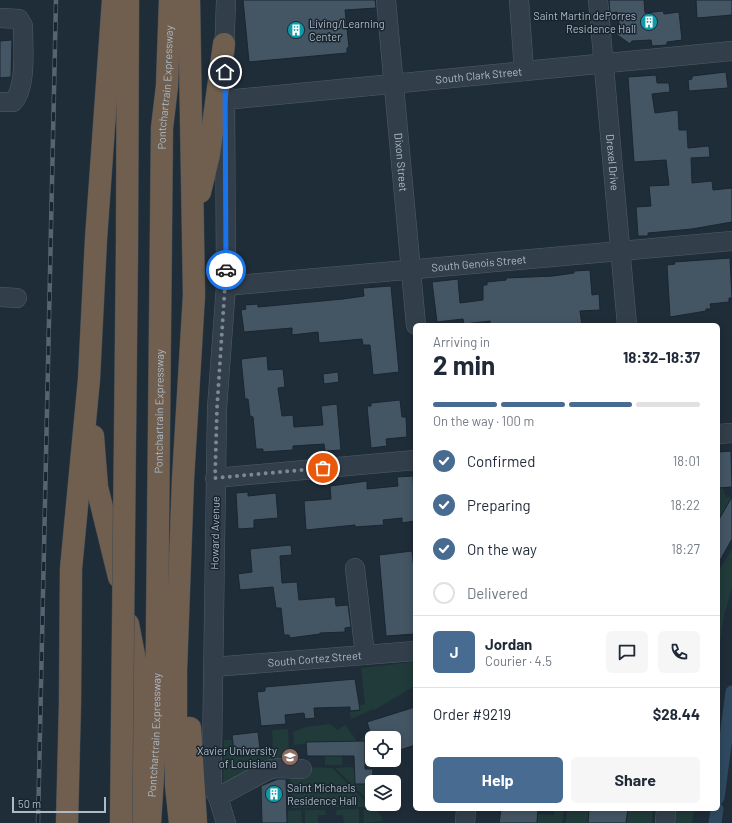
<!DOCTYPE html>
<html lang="en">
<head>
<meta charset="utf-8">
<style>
	body { margin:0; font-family:Barlow,sans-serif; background:#f6f6f7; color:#1f2937; height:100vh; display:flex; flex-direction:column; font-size:15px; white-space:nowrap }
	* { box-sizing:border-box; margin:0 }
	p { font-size:13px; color:#747a83 }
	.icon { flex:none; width:22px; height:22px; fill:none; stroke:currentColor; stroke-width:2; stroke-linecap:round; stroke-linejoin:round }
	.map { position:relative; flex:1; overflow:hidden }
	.sheet { position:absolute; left:413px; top:323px; width:307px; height:488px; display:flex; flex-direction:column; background:#fff; border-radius:6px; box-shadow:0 2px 10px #0003 }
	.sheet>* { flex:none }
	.controls { position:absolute; left:365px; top:731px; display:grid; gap:8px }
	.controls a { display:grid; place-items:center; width:36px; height:36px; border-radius:6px; background:#fff; box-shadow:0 2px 10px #0003; font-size:20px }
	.scale { position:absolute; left:12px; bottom:10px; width:94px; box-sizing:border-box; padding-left:4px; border:2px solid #adbac7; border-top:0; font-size:11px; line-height:14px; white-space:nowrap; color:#adbac7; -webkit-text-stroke:3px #18242e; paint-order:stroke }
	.pin { position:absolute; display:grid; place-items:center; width:34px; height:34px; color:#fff; margin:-17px; border:2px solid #fff; border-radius:50%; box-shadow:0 1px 4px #0007 }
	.courier { position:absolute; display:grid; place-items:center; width:40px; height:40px; margin:-20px; border:3px solid #1a73e8; border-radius:50%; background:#fff; color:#222; box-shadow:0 1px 5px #0007 }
	.summary em { font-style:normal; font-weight:700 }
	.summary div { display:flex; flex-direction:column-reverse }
	.summary { display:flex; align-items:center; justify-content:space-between; height:68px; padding:0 20px }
	h1 { font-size:26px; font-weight:700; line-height:30px }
	.bar { display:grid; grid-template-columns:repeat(4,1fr); gap:6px 4px; align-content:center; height:48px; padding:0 20px }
	.bar i { height:5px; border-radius:3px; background:#e0e1e3 }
	.bar .active { background:#486c91 }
	.bar p { grid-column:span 4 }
	.line { display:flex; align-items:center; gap:10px; padding:0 20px; border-top:1px solid #e0e1e3 }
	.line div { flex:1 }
	.round { display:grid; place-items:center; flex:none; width:42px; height:42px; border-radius:6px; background:#f6f6f7 }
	ol { padding:0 20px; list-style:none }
	li { display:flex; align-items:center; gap:12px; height:44px }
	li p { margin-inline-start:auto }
	li .icon { padding:4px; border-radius:50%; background:#486c91; color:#fff; stroke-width:4 }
	li:last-child { color:#747a83 }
	li i { width:22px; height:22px; border:2px solid #e0e1e3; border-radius:50% }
	.cta { display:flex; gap:8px; margin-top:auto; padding:8px 20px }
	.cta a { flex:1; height:46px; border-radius:6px; background:#486c91; color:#fff; font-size:16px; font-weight:700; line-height:46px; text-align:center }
	.cta a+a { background:#f6f6f7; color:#1f2937 }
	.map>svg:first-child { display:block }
	.green { fill:#213b3a }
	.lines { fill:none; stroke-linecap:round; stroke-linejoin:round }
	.canal { stroke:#2f4a60; stroke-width:13 }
	.building { fill:#445564; stroke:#1a2630 }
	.minor-casing { stroke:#505d68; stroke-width:20 }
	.highway-casing { stroke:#3d4a54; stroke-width:23 }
	.minor { stroke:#323f4a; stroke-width:19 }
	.highway { stroke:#705f4f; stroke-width:22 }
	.rail-casing { stroke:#546471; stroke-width:4.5 }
	.rail { stroke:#18242e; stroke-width:3; stroke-dasharray:9; stroke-linecap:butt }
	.highway-bridge-casing { stroke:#3d4a54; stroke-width:23; stroke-linecap:butt }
	.highway-bridge { stroke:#705f4f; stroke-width:22 }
	.done { stroke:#7b8995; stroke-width:4; stroke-dasharray:0 7.2 }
	.route { stroke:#1a73e8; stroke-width:5 }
	.labels { text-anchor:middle; stroke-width:3; stroke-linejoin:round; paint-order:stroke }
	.poi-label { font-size:11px; fill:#adbac7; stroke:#18242e; text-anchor:end }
	.street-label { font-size:11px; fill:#adbac7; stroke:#18242e }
</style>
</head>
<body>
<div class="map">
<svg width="732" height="823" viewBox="0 0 732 823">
	<rect width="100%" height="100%" fill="#1f2d39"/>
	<path class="green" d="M718,488H723L726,497H732V511L723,512L718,520Z
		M732,549V588L724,616L718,657V572Z
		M415,662V686L374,710L372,709L365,713L351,719L350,712L360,711V705L365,704L361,668Z
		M330,724L337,730L345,725L357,741H327L294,745L293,732L306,727Z
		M288,729L289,755L225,789L223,788L224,740H231L234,751L272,747L273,745L272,730Z
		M370,732L372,738V760H385V763L356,765L365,755V741H359Z
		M325,756H342V765H325Z
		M308,767L332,768L371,807H332V805H330L329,807L292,808L290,774Z
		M352,767L372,784V804H380L379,809L375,807L335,768Z
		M359,809V823H344L343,815H335L337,810Z
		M554,809H564L562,823H537L538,814L554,815Z
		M567,809H589L588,823H566Z
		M628,809H653L652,823H626Z
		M674,809H694L692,823H673Z
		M301,810L302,823H287L288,811Z
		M305,810H325L326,815H318V823H305Z
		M363,810C372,808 382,810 382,821L364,823Z"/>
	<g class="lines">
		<path class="canal" d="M718,798L732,692
			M715,823L717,809"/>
	</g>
	<path class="building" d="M243,0H375L376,8L345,10L349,47L347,48V53L249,62Z
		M609,0H644L645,13L663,11L664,14L679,12L682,40L667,42V45L652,46L651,40L632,41L630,44L616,34L620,29L617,12L610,13Z
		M696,0H732V15L697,18Z
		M12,40L11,77L0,78V41Z
		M726,72L728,88L689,91L688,80L692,79V76Z
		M656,75L657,83H669L670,92L652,94L655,113L678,110L679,130H687L688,148L709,146L710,157L691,158L692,183L712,181L713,190L732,188V222L692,229L648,233V236H638L636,207L651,206L649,186L669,185L666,160L634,162L628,77Z
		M730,258L732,298H729V302L710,304L711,309H706V311L670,317L667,265L675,264L674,262Z
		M590,270L592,295L599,294L600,310L580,311L582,325H490V321L464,324L463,319L437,322L432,282L458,279L460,303L483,300V285H487V282L506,280V278L553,276L574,273V271Z
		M391,286L399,372L373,375L370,345H363L362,339L319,343L318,332L292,335V328L244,332L241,310L246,309L245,305L258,304V307L343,299L364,296L363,288Z
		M267,356L268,370L283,369L285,387L278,388L282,416L293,415L294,427L323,425L321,406L337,404L341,450L325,451L324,444L293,446V450L263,452V449H256L253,417L250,416L248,399H245L241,359Z
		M338,372L339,382L324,384L323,374Z
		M400,400L402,417H406L407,437L386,439L387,446L371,448L367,406H371V403Z
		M731,451L732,487L718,488V452Z
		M413,476L415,521L402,523V518L383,520L384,525L355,527V525L306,530L304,501L331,499L330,486L367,481V489L398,486L397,477Z
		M248,492V496L276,493L278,518L254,520V528L238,529L236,493Z
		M732,497V539L718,564V521Z
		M291,545L292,555L280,556L282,583L297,582L299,600L335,597L336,606L348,605L351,627L345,628V632L320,633V634L290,638L289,635H284L281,608H276L273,587L240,590L238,574L252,572L250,549Z
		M412,551L415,579V634L386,636L379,555Z
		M355,679L360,710L350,711V707L314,708L315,718L305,719L304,713L285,715L286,724L261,726L257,692L265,691V687Z
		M415,707V745L394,752V738H372L367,722Z
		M258,732L260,749L234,751L232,735Z
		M365,741V769H373L372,784H355L354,756H307L306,742Z
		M278,779H286L287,823H262L261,786Z
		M501,809H538L537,823H499Z
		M589,809H628L626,823H588Z"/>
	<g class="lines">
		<g class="minor-casing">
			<g id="minor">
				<path id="s1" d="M386,0L416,325"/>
				<path d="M519,0L524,71"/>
				<path id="s2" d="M598,0L627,325"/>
				<path d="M0,18L19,19L23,26C23,47 27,87 13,102H0"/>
				<path d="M224,59L226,0"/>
				<path d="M225,93L226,286L217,408L212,755V787L218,797L226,823"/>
				<path id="s3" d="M225,100L732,51"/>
				<path id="s4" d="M226,286L732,241"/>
				<path d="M0,297L17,298"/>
				<path d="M718,434L732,433"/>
				<path d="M215,478L415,460"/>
				<path d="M355,568L365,655"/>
				<path id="s5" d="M213,667L415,651"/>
				<path d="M218,797L268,770L277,768L302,769"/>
				<path d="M465,823L466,809"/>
				<path d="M665,823L666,809"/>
			</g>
		</g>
		<g class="highway-casing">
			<g id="highway">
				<path d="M200,192L209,155L224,44"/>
				<path d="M127,246L128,0"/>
				<path d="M93,436L97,487L119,577"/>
				<path d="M128,624L135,660L138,739L132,823"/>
				<path d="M190,728L196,823"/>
				<path d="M67,823L70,703L71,569L89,379L96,239L113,0"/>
				<path id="s6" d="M150,823L156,730L162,128L167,86L170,0"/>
				<path d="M180,823L176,785V671L183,479L194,295L189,0"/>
			</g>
		</g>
		<use href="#minor" class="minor"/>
		<use href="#highway" class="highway"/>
		<g class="rail-casing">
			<path id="rail" d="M38,823L56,0"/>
		</g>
		<use href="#rail" class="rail"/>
		<g class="highway-bridge-casing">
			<path id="highway-bridge" d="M121,823L127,246"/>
		</g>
		<use href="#highway-bridge" class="highway-bridge"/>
	</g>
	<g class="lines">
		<path class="done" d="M226,270L217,408L215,478L323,468"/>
		<path class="route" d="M225,72L226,270"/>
	</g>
	<defs>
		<g id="building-disc" transform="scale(0.9)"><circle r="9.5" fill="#0f9aa8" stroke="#18242e"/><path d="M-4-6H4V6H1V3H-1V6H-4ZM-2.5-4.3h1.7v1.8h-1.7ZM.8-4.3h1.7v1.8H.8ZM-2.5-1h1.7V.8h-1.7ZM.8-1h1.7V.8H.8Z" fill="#fff"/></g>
		<g id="university-disc" transform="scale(0.9)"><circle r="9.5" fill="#8d6e63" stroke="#18242e"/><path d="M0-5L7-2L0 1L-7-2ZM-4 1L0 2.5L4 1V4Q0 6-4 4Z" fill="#fff"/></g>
	</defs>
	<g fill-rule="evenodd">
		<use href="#building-disc" x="649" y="22"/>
		<use href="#building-disc" x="296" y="30"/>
		<use href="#university-disc" x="290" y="757"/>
		<use href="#building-disc" x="274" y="794"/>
	</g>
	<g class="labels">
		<g class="poi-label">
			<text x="636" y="20">Saint Martin dePorres<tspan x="636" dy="13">Residence Hall</tspan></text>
			<text x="309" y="28" text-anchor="start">Living/Learning<tspan x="309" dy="13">Center</tspan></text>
			<text x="277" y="755">Xavier University<tspan x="277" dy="13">of Louisiana</tspan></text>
			<text x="287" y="792" text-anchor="start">Saint Michaels<tspan x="287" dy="13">Residence Hall</tspan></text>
		</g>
		<g class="street-label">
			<text dy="4" stroke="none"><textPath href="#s3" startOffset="255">South Clark Street</textPath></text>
			<text dy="4" stroke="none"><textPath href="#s6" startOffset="736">Pontchartrain Expressway</textPath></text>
			<text dy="4" stroke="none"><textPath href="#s1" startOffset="163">Dixon Street</textPath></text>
			<text dy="4" stroke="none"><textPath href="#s2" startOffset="163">Drexel Drive</textPath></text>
			<text dy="4" stroke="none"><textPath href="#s4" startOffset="254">South Genois Street</textPath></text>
			<text dy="4" stroke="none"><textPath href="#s6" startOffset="412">Pontchartrain Expressway</textPath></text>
			<text transform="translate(215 533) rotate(-89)" y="4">Howard Avenue</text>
			<text dy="4" stroke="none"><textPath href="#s5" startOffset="102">South Cortez Street</textPath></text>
			<text dy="4" stroke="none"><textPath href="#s6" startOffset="88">Pontchartrain Expressway</textPath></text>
		</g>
	</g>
</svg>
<div class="controls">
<a><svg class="icon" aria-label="locate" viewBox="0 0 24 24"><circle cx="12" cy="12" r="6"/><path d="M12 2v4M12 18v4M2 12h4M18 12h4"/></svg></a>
<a><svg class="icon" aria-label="layers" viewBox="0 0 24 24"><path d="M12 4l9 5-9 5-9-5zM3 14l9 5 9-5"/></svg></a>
</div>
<div class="scale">50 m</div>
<div class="pin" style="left:323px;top:468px;background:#ea580c"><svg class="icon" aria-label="bag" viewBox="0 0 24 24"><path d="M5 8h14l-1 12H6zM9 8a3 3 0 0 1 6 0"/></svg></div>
<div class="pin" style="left:225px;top:72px;background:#1f2937"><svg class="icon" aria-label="home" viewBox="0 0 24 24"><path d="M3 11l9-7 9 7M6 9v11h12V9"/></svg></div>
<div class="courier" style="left:226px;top:270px"><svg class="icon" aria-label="car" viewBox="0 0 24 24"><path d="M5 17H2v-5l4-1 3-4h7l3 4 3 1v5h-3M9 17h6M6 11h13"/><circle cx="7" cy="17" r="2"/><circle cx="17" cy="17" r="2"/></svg></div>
<section class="sheet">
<div class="summary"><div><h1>2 min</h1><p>Arriving in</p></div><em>18:32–18:37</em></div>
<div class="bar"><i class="active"></i><i class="active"></i><i class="active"></i><i></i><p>On the way · 100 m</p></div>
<ol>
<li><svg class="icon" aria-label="check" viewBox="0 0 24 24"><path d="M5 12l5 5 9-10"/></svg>Confirmed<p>18:01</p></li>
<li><svg class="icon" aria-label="check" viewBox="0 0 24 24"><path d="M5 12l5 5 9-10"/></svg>Preparing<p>18:22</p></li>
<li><svg class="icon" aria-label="check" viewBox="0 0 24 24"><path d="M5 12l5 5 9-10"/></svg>On the way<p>18:27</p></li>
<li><i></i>Delivered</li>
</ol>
<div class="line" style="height:72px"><b class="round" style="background:#486c91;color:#fff">J</b><div><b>Jordan</b><p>Courier · 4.5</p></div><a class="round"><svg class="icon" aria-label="chat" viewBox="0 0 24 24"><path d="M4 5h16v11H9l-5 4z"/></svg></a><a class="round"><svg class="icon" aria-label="phone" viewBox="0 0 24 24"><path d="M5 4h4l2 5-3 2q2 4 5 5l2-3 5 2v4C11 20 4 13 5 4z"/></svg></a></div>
<div class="line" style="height:52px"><div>Order #9219</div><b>$28.44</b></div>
<div class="cta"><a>Help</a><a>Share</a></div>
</section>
</div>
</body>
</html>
